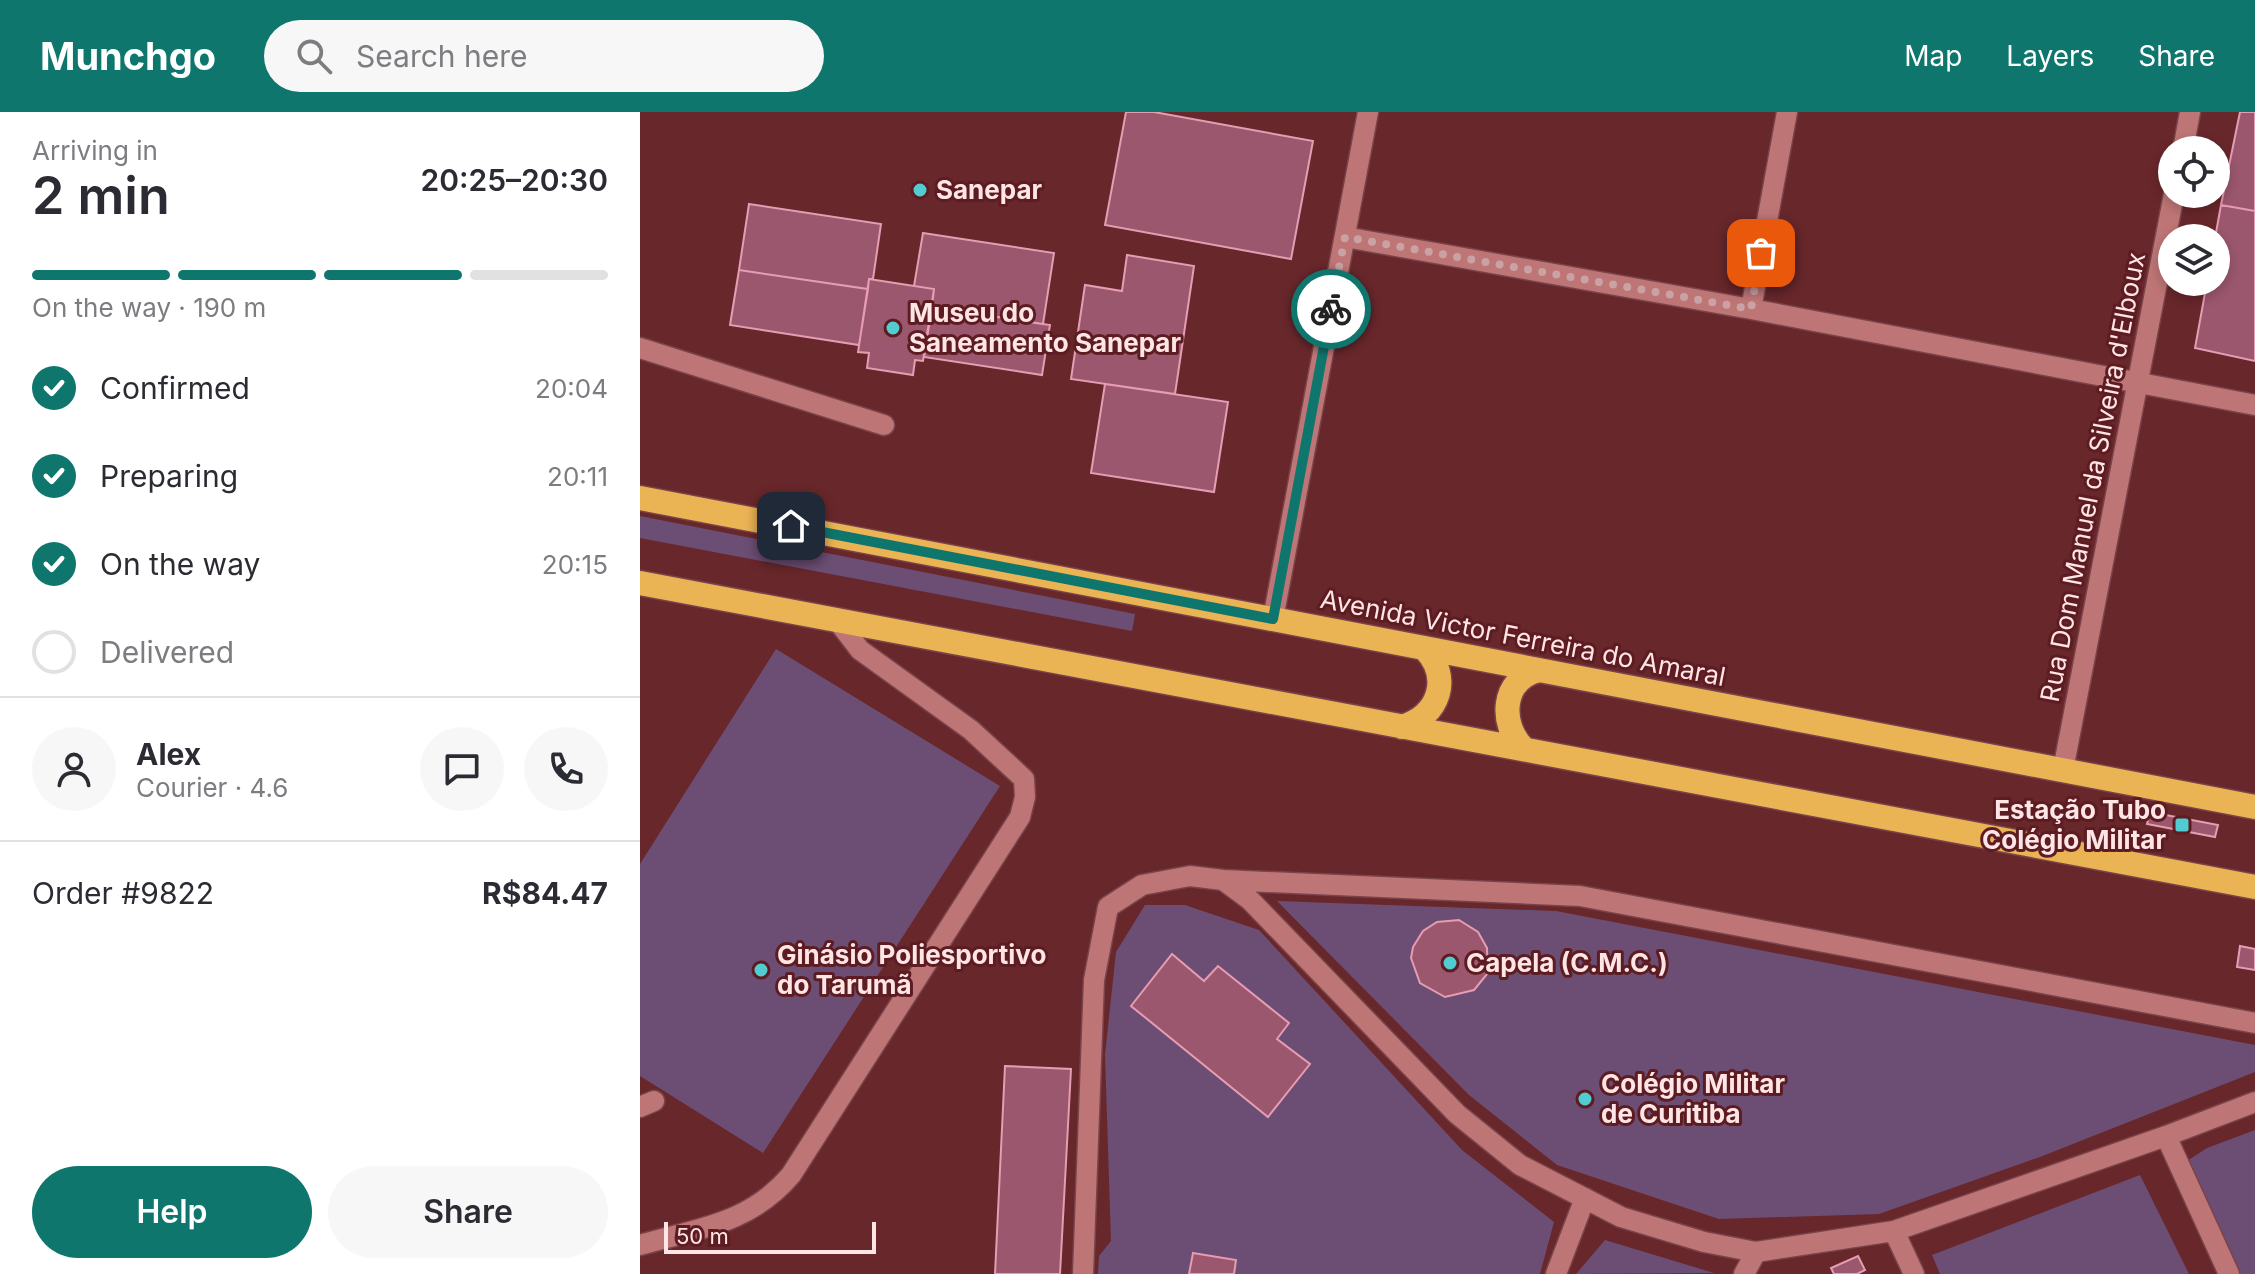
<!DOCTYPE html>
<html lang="en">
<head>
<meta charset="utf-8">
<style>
	body { margin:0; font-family:Inter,sans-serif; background:#f7f7f7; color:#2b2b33; height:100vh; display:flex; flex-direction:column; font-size:30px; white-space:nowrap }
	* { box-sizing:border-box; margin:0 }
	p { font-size:26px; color:#7c7c81 }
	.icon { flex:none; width:44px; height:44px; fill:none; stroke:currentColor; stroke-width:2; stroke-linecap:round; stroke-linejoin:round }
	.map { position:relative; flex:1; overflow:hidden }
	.drawer { display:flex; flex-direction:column; background:#fff; width:640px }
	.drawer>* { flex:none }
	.buttons { position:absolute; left:1518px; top:24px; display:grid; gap:16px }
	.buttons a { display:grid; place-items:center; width:72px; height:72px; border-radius:50%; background:#fff; box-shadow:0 4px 12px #0003; font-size:40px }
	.scale { position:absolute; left:24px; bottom:20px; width:212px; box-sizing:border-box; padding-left:8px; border:4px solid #ffe5e5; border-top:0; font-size:22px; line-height:28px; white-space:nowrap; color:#ffe5e5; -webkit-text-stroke:6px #5c1c21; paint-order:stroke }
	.pin { position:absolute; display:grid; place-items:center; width:68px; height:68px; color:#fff; margin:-34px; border-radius:16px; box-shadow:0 4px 12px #0006 }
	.courier { position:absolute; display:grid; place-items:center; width:80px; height:80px; margin:-40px; border:6px solid #0f766e; border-radius:50%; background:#fff; color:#222; box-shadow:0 2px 10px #0007 }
	.headline em { font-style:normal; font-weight:600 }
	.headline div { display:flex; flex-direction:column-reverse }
	.headline { display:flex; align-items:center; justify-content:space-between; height:136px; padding:0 32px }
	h1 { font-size:52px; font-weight:600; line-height:60px }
	.bar { display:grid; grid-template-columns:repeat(4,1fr); gap:12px 8px; align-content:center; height:96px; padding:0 32px }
	.bar i { height:10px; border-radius:6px; background:#e1e1e2 }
	.bar .current { background:#0f766e }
	.bar p { grid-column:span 4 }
	.line { display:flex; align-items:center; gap:20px; padding:0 32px; border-top:2px solid #e1e1e2 }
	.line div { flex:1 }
	.round { display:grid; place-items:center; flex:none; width:84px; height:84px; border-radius:42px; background:#f7f7f7 }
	ol { padding:0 32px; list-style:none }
	li { display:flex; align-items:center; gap:24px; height:88px }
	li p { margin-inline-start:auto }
	li .icon { padding:8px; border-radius:50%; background:#0f766e; color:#fff; stroke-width:4 }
	li:last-child { color:#7c7c81 }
	li i { width:44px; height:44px; border:4px solid #e1e1e2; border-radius:50% }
	.cta { display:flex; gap:16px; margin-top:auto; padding:16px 32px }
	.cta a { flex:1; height:92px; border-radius:48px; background:#0f766e; color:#fff; font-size:32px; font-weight:600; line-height:92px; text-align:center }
	.cta a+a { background:#f7f7f7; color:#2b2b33 }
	header { display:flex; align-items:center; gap:48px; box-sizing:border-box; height:112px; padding:0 40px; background:#0f766e; color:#fff }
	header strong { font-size:38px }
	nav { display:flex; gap:44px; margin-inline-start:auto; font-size:28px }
	.search { width:560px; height:72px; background:#f7f7f7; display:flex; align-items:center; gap:20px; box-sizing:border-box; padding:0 28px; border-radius:44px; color:#7c7c81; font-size:30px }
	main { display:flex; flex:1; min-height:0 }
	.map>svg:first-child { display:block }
	.green { fill:#6c4e74 }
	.building { fill:#9b576e; stroke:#e69cb3; stroke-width:2 }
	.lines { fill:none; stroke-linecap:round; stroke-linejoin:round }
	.minor-casing { stroke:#79434a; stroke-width:23 }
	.highway-casing { stroke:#79434a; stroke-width:27 }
	.minor { stroke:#be7576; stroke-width:20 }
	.highway { stroke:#eab353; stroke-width:24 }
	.done { stroke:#caa2a4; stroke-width:8; stroke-dasharray:0 14.4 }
	.route { stroke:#0f766e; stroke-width:10 }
	.poi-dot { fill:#51ccd1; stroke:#5c1c21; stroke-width:3 }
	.labels { text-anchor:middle; stroke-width:6; stroke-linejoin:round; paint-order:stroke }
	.poi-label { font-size:26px; font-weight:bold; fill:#ffe5e5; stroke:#5c1c21; text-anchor:start }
	.street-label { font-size:26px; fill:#ffe5e5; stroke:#5c1c21 }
</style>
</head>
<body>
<header>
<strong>Munchgo</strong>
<div class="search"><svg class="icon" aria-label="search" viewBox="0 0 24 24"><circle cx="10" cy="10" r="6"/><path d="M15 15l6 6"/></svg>Search here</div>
<nav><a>Map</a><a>Layers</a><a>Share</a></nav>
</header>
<main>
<section class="drawer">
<div class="headline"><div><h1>2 min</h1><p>Arriving in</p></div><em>20:25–20:30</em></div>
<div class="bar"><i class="current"></i><i class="current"></i><i class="current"></i><i></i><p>On the way · 190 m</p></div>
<ol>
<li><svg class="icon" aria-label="check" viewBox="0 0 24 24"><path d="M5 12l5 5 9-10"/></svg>Confirmed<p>20:04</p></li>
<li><svg class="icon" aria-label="check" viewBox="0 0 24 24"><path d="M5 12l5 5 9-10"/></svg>Preparing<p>20:11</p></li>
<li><svg class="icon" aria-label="check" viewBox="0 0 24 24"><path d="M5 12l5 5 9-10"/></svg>On the way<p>20:15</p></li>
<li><i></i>Delivered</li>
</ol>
<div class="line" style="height:144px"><a class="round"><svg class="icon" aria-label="person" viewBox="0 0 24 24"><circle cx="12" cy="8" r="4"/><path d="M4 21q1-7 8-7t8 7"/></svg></a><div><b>Alex</b><p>Courier · 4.6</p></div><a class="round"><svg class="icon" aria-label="chat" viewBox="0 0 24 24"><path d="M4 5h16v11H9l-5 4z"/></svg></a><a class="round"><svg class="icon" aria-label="phone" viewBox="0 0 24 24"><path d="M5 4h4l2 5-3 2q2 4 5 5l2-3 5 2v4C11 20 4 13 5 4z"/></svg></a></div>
<div class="line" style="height:104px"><div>Order #9822</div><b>R$84.47</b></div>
<div class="cta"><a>Help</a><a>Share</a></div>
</section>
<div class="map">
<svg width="1615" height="1162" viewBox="0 0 1615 1162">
	<rect width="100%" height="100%" fill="#68272b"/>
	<path class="green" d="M0,404L495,502L492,519L0,426Z
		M136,537L360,674L123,1041L0,964V752Z
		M637,789L916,799L1615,933V960L1400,1045L1239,1102L1079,1107L917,1053L829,983Z
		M505,793H545L619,818L822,1038L914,1110L900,1162H458L459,1144L471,1129L465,943L476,840Z
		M1615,1018V1162H1594L1547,1049L1567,1036Z
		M1500,1063L1549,1162H1300L1292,1143Z
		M965,1128L1074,1161L936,1162Z"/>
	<path class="building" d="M486,0H514L673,29L651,147L465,113Z
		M1600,0H1615V99L1581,93Z
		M109,92L241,112L233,167H229L228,177L99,158Z
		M1581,93L1615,99V249L1555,236L1567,170H1576L1575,126Z
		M283,121L414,141L403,212L292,195L294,177L274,174Z
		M487,143L554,154L535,282L431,267L445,173L482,179Z
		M99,158L228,177L219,233L90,213Z
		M229,167L294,177L283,249L275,248L273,263L227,256L229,241L218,240Z
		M292,195L410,213L402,263L284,245Z
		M465,272L588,290L574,380L451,361Z
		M1510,700L1578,713L1575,725L1507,712Z
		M819,808L838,820L847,836L848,861L834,878L805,885L780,871L771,846L773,835L783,819L797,810Z
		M1600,834L1615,837V858L1597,855Z
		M532,842L564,869L578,854L649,911L637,927L670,952L628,1005L491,894Z
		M365,954L431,957L420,1162H355Z
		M553,1141L596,1148L594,1162H549Z
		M1218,1144L1225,1158L1217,1162H1194L1191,1156Z"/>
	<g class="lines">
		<g class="minor-casing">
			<path id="minor" d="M1543,38L1550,0
				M705,125L1111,197L1615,293
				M1111,197L1147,0
				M0,236L244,313
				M633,507L728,0
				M1423,658L1534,82
				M583,768L940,784L1615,911
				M0,995L14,989
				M1526,1024L1589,1162
				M1254,1119L1274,1162
				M0,1133C59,1116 109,1112 151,1063L380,705L385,685L384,667L331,618L220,538L197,508
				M443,1162L454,868L468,795L502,773L550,764L583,768L610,788L817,1002L880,1053L981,1105L1064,1130L1116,1140L1254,1119L1526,1024L1615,990
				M916,1162L945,1086
				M1104,1162L1116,1140"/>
		</g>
		<g class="highway-casing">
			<path id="highway" d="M0,386L1615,695
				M0,471L1615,775
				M762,615C800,603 812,565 784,536
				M884,637C859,613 861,567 899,558"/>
		</g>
		<use href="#minor" class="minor"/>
		<use href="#highway" class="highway"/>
	</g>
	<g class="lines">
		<path class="done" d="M691,197L705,125L1111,197L1121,141"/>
		<path class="route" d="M151,414L633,507L691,197"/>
	</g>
	<g class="poi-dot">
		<circle cx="280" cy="78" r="8"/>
		<circle cx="253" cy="216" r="8"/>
		<rect x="1534" y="705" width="16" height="16" rx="4"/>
		<circle cx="810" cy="851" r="8"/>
		<circle cx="121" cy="858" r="8"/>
		<circle cx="945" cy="987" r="8"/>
	</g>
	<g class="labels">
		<g class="poi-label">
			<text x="296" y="87">Sanepar</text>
			<text x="269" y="210">Museu do<tspan x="269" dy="30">Saneamento Sanepar</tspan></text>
			<text x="1526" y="707" text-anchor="end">Estação Tubo<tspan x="1526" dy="30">Colégio Militar</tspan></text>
			<text x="137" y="852">Ginásio Poliesportivo<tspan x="137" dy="30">do Tarumã</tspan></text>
			<text x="826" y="860">Capela (C.M.C.)</text>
			<text x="961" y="981">Colégio Militar<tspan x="961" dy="30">de Curitiba</tspan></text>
		</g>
		<g class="street-label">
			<text transform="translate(1453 365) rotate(-79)" y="9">Rua Dom Manuel da Silveira d'Elboux</text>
			<text transform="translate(883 526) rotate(11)" y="9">Avenida Victor Ferreira do Amaral</text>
		</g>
	</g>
</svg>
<div class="buttons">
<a><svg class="icon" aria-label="locate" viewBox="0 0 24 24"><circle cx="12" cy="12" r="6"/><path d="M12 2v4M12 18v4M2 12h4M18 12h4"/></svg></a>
<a><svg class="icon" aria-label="layers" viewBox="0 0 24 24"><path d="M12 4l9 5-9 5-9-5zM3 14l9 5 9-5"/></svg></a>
</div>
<div class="scale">50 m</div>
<div class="pin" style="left:1121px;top:141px;background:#ea580c"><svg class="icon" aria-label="bag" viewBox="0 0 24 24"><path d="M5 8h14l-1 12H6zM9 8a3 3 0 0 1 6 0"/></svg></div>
<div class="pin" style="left:151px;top:414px;background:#1f2937"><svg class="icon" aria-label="home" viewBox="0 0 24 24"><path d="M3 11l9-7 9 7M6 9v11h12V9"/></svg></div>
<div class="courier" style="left:691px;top:197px"><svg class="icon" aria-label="bike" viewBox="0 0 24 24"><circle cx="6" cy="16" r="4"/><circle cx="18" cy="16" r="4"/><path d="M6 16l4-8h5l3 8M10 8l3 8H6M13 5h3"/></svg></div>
</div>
</main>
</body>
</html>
